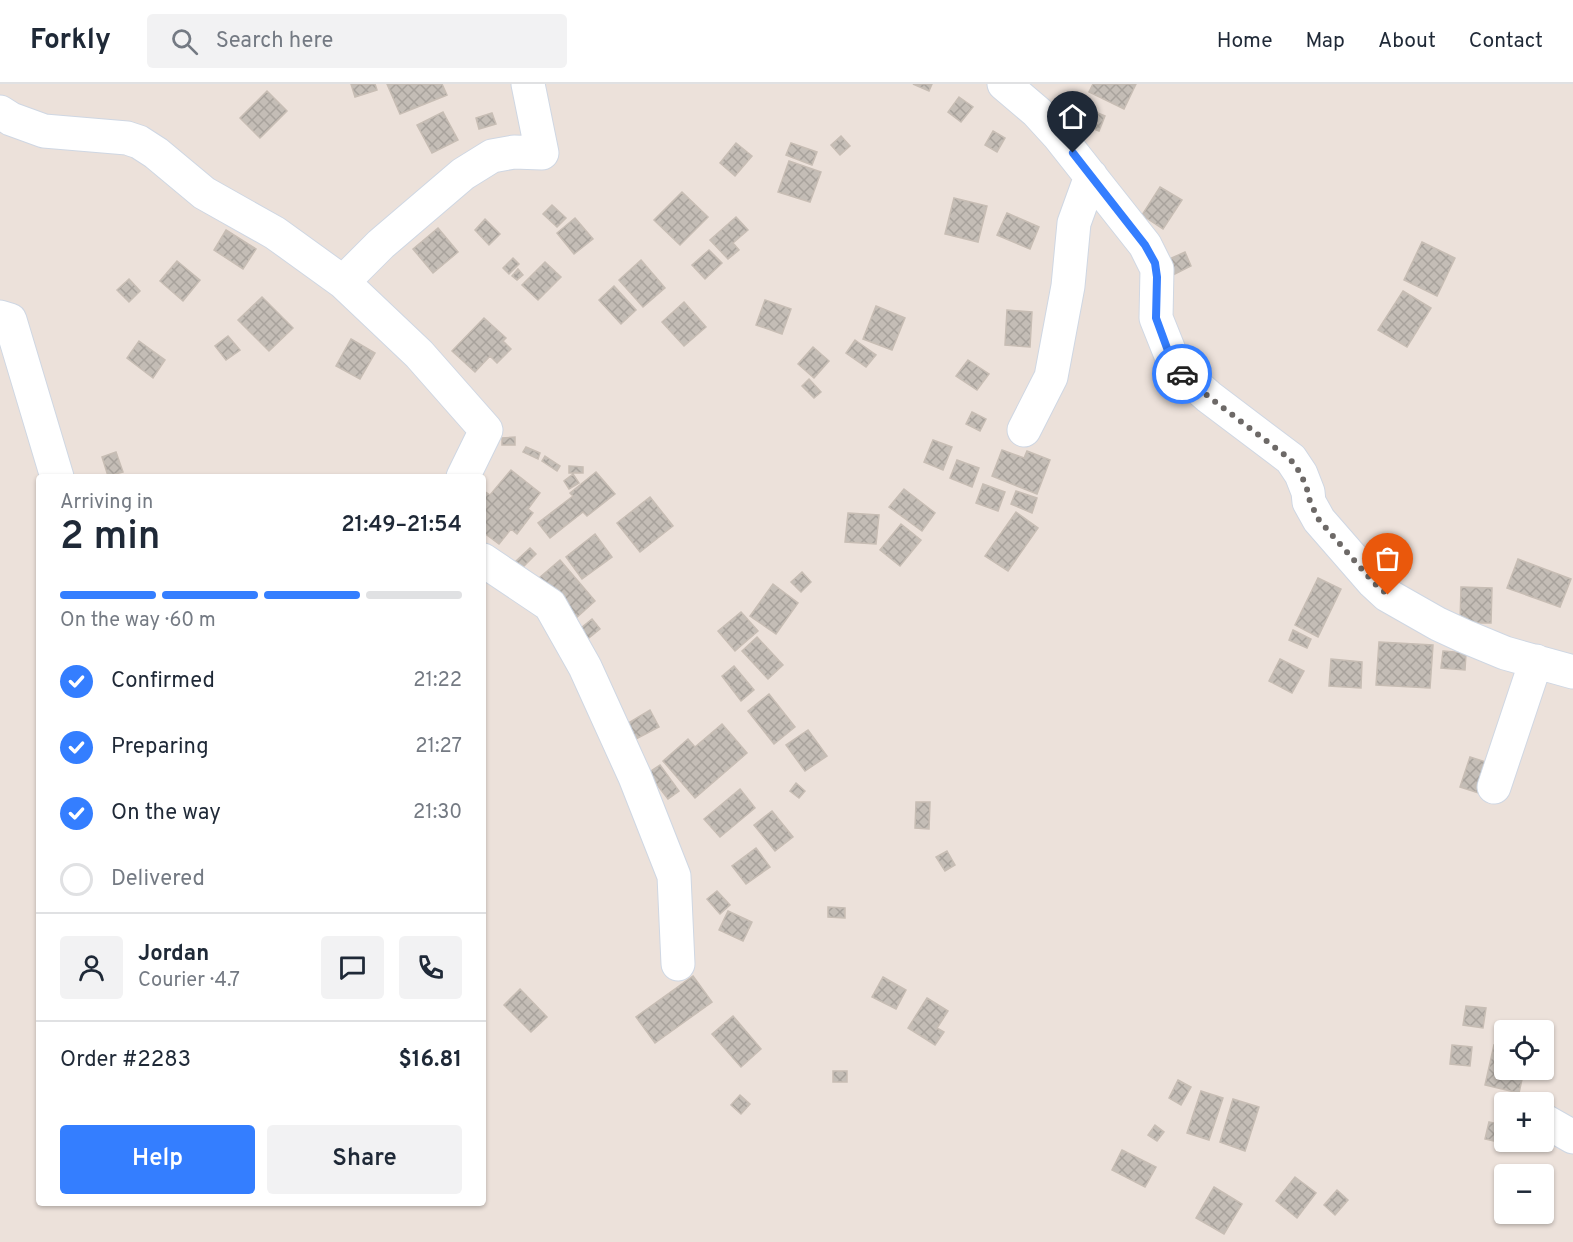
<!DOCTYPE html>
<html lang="en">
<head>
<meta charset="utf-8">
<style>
	body { margin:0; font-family:Overpass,sans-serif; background:#f2f2f3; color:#1f2937; height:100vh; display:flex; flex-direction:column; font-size:22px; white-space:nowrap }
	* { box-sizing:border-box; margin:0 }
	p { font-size:20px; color:#747a83 }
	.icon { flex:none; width:33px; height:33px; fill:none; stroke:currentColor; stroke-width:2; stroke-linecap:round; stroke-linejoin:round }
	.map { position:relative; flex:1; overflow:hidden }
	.panel { position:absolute; left:36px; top:390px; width:450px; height:732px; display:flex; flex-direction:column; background:#fff; border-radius:6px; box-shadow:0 2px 4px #0004 }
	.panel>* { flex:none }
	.controls { position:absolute; left:1494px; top:936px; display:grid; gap:12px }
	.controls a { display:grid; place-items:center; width:60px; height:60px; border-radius:6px; background:#fff; box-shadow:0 2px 4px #0004; font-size:30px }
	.pin { position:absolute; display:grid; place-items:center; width:51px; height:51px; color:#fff; margin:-62px -26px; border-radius:50% 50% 50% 0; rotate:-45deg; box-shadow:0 0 6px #0007 }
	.pin .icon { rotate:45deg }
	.courier { position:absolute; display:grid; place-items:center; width:60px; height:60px; margin:-30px; border:4px solid #347eff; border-radius:50%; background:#fff; color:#222; box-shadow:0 2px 8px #0007 }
	.headline em { font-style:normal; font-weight:600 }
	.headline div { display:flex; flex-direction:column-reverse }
	.headline { display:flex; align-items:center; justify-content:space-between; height:102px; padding:0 24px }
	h1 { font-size:39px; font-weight:600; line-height:45px }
	.bar { display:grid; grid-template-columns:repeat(4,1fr); gap:9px 6px; align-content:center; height:72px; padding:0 24px }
	.bar i { height:8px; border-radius:4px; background:#e0e1e3 }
	.bar .on { background:#347eff }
	.bar p { grid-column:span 4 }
	.line { display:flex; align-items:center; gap:15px; padding:0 24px; border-top:2px solid #e0e1e3 }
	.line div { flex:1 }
	.round { display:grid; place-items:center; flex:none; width:63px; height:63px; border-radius:6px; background:#f2f2f3 }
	ol { padding:0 24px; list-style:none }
	li { display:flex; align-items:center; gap:18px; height:66px }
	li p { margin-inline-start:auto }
	li .icon { padding:6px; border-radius:50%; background:#347eff; color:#fff; stroke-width:4 }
	li:last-child { color:#747a83 }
	li i { width:33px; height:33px; border:3px solid #e0e1e3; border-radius:50% }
	.button { display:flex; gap:12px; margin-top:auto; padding:12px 24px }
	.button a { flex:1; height:69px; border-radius:6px; background:#347eff; color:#fff; font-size:24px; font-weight:600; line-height:69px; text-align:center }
	.button a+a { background:#f2f2f3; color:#1f2937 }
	header { display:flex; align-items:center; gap:36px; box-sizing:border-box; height:84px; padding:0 30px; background:#fff; border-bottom:2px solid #e0e1e3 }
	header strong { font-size:28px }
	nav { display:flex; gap:33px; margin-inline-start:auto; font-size:21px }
	.search { width:420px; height:54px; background:#f2f2f3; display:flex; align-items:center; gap:15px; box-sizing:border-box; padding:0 21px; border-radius:6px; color:#747a83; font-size:22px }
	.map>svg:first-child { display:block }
	.building { fill:url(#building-cross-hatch); stroke:#c7bdb4; stroke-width:1.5 }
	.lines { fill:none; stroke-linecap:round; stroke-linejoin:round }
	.minor-casing { stroke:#cfd7e3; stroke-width:35 }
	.minor { stroke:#fff; stroke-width:33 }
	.done { stroke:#6d6967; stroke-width:6; stroke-dasharray:0 10.8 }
	.route { stroke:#347eff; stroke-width:8 }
</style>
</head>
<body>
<header>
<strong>Forkly</strong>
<div class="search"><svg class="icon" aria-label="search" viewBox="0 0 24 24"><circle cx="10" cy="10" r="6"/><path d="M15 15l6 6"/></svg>Search here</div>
<nav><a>Home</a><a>Map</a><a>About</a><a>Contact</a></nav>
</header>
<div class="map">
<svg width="1573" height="1158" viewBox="0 0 1573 1158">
	<defs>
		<pattern id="building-cross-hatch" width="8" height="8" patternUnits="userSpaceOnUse" patternTransform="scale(1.5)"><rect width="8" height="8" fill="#c4bdb6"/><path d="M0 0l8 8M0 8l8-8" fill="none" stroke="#a8a29c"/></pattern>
	</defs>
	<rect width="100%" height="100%" fill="#ece1da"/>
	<path class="building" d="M351,0H375L377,6L355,13Z
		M387,0H442L447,11L400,30Z
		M913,0H932L929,7Z
		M1093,0H1136L1124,25L1089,8Z
		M267,7L287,27L260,54L240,34Z
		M959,13L973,23L961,38L948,28Z
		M1088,25L1105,32L1099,47L1081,40Z
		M443,28L458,56L432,69L417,41Z
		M492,29L496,40L479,45L476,34Z
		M993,47L1005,54L997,68L985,61Z
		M841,52L850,62L840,71L831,61Z
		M736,59L752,72L735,92L720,79Z
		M791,59L817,68L812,81L786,71Z
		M789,77L821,88L810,118L778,108Z
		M1160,103L1182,116L1163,145L1142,131Z
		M682,108L708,133L680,161L654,136Z
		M954,114L987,122L978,158L945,150Z
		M552,121L566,134L557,143L543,130Z
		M1007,129L1039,143L1030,165L997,151Z
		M736,133L748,146L733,159L739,166L728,175L710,156Z
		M575,134L593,155L574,170L557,149Z
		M485,135L500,150L489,161L475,146Z
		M438,144L458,168L433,189L413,165Z
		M226,146L256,165L243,185L214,166Z
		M1422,158L1455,174L1437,212L1404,196Z
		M709,166L722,179L705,195L692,181Z
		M1185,168L1191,182L1171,192L1165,177Z
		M513,174L519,180L509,190L503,184Z
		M641,176L665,204L643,223L619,196Z
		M177,177L200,196L183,217L160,197Z
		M545,178L561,193L538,216L522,201Z
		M518,185L523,191L517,196L512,192Z
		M129,195L140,207L129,218L117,206Z
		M614,202L636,226L621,240L599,216Z
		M1403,207L1431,224L1407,263L1378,246Z
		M262,213L293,244L269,267L238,236Z
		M765,216L791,225L782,250L756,241Z
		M684,218L706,243L684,262L662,238Z
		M876,222L905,234L892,266L863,255Z
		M1007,226L1032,228L1030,263L1005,261Z
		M484,234L506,254L503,257L511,265L497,279L490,272L475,288L452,267Z
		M228,252L240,266L226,276L215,262Z
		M351,255L375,269L360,295L336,282Z
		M855,256L876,271L866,283L846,269Z
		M139,257L165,276L153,294L127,274Z
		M813,263L829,277L814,294L798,280Z
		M968,276L989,290L977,306L956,292Z
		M809,295L821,308L814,314L802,302Z
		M972,328L986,335L980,347L966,340Z
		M515,353V361H502V354Z
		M933,356L952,363L943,386L924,378Z
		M526,363L540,369L538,375L523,368Z
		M1002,366L1024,374L1027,367L1050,376L1037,410L992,392Z
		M116,368L123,388L108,392L102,373Z
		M545,372L560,382L557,387L542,377Z
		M957,376L979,384L972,403L950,394Z
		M569,382L583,383V389H569Z
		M511,386L540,409L528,425L533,429L517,450L511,445L499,460L483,448V408L484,407L490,411Z
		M596,388L615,410L587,432L583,428L550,454L538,439L573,412L570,409Z
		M573,390L579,399L569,405L564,397Z
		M983,400L1005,408L998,427L976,419Z
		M904,405L935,429L922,447L889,423Z
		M1016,407L1037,414L1032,429L1011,420Z
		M650,413L673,442L640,468L617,439Z
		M1016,428L1038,444L1008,487L985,472Z
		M848,429L879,431L876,460L845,458Z
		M901,440L921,456L900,482L880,466Z
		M595,450L612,473L582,495L566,473Z
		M530,464L536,470L522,484L515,478Z
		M1518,475L1571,495L1560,523L1507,504Z
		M560,476L595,517L575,535L539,494Z
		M802,488L811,498L801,508L791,498Z
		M1318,494L1341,505L1318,553L1295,541Z
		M773,500L798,519L776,550L750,532Z
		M1461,503L1492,504L1491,539H1460Z
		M741,528L758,547L735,567L718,547Z
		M592,535L600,545L584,558L576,548Z
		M1293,546L1311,555L1307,564L1289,556Z
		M757,553L783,581L768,595L742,567Z
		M1379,558L1433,561L1430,604L1376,601Z
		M1443,567L1466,569L1465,586L1441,584Z
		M1280,575L1304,587L1292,609L1269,597Z
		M1331,575L1362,578L1361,604L1329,602Z
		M734,582L754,606L741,617L722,592Z
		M769,610L795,643L774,660L748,627Z
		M650,626L659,643L634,656L625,641Z
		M722,640L747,669L695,714L663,677L688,655L695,663Z
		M808,646L827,672L805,687L786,661Z
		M1470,673L1492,680L1482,710L1460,703Z
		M660,681L679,707L668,715L648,689Z
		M796,699L805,707L799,714L790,707Z
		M740,705L755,724L720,753L704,735Z
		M916,718H930L929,745L915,744Z
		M772,727L793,753L775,767L754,741Z
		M756,764L770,783L746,800L732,782Z
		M947,767L955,781L945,787L936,773Z
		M717,807L730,821L720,830L707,815Z
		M828,823L845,824V834L828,833Z
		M728,827L752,838L743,857L719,846Z
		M693,892L712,918L655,959L636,933Z
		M883,893L906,906L896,925L872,913Z
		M520,905L547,933L531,948L504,921Z
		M927,914L948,927L937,944L944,948L935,961L908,944Z
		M1466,922L1486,924L1483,944L1463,941Z
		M733,932L761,965L741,983L712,950Z
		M1452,961L1472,963L1470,982L1450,980Z
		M1494,961L1504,963V986H1524L1519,1009L1485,1001Z
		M833,987H847V998H833Z
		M1178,996L1191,1003L1181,1021L1169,1014Z
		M1201,1007L1223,1014L1209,1056L1187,1049Z
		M740,1011L750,1020L741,1030L731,1021Z
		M1233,1015L1259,1023L1245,1067L1220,1058Z
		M1489,1038L1504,1041V1058H1507V1060L1485,1055Z
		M1155,1041L1164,1048L1157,1057L1148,1051Z
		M1122,1066L1156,1083L1145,1103L1112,1086Z
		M1295,1093L1316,1109L1297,1134L1276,1117Z
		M1214,1103L1242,1120L1224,1150L1196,1134Z
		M1337,1106L1348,1116L1335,1131L1324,1121Z"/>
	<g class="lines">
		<g class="minor-casing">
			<path id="minor" d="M1004,0L1037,28L1058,51L1145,161L1157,185L1156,234L1176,284L1209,313L1291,375L1301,390L1308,408L1309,418L1319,436L1373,498L1387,511L1438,540L1464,552L1505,569L1573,588
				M0,28L11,35L44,47L127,54L139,58L156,69L204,109L275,149L343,198L419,270L486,346L463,393
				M343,198L381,160L463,90L492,72L514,68L542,69L528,0
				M0,233L10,236L57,393
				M1024,346L1051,293L1068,202L1074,139L1091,92
				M483,476L550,521L585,583L635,693L674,792L678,880
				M1494,703L1536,577
				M1545,1037L1573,1053"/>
		</g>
		<use href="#minor" class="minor"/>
	</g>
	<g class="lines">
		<path class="done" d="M1182,290L1209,313L1290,375L1301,390L1308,408L1310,418L1319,436L1373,498L1388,511"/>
		<path class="route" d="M1073,69L1145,161L1155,179L1157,193L1156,234L1171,275L1182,290"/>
	</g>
</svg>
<div class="controls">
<a><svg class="icon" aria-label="locate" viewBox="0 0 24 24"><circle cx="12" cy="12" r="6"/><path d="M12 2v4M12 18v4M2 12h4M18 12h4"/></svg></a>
<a>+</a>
<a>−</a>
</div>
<div class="pin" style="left:1388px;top:511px;background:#ea580c"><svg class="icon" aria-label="bag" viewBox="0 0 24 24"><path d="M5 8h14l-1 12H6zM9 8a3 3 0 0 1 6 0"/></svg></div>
<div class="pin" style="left:1073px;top:69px;background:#1f2937"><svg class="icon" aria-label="home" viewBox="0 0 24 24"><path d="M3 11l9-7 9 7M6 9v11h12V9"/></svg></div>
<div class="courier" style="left:1182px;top:290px"><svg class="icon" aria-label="car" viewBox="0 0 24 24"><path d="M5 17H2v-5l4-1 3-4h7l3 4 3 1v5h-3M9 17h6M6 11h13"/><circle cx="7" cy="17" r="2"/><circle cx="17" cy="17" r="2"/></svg></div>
<section class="panel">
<div class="headline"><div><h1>2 min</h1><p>Arriving in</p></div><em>21:49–21:54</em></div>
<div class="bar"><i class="on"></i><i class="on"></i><i class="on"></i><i></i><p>On the way · 60 m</p></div>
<ol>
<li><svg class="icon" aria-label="check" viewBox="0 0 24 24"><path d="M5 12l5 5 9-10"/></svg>Confirmed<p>21:22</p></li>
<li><svg class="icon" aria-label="check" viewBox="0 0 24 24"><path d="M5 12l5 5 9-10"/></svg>Preparing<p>21:27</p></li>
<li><svg class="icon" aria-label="check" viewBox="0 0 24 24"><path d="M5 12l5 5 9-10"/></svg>On the way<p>21:30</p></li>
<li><i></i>Delivered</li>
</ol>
<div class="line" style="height:108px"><a class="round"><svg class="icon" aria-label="person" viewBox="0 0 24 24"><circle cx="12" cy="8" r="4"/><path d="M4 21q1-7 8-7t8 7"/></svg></a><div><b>Jordan</b><p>Courier · 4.7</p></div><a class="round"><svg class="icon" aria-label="chat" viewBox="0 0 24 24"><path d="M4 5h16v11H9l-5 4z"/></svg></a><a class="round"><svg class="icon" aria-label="phone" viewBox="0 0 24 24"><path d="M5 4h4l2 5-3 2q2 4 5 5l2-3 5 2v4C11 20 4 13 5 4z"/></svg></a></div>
<div class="line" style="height:78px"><div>Order #2283</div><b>$16.81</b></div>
<div class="button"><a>Help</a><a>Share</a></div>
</section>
</div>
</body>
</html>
